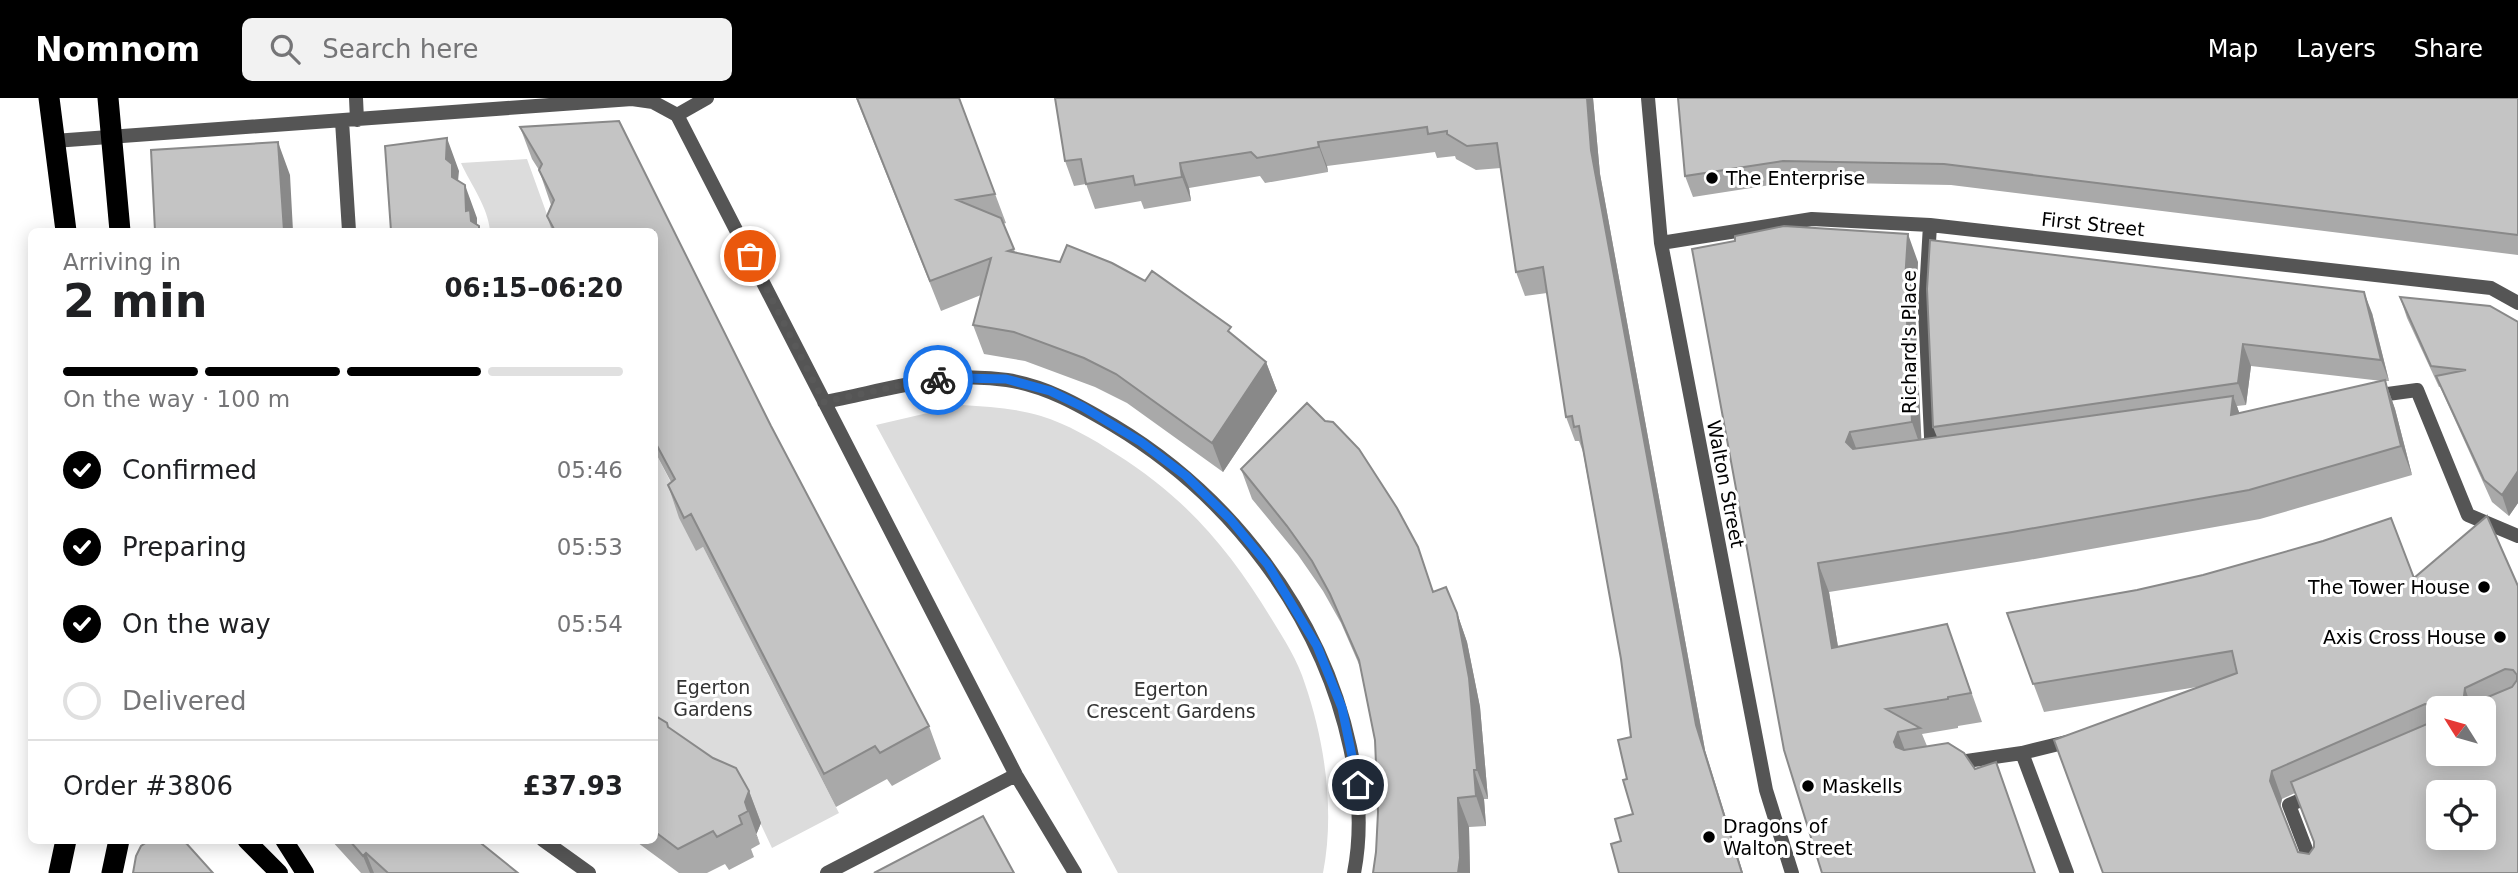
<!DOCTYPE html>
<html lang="en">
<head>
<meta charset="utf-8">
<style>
	body { margin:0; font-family:"DejaVu Sans",sans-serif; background:#f2f2f2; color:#202124; height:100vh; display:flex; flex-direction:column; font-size:26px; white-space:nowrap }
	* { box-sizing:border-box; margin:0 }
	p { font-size:23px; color:#757577 }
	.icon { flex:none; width:38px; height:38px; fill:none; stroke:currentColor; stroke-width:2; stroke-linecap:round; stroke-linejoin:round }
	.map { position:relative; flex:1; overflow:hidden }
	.drawer { position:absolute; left:28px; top:130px; width:630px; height:616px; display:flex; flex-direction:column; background:#fff; border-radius:10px; box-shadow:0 4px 18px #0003 }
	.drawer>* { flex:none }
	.needle { width:46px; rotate:307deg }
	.buttons { position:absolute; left:2426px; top:598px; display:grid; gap:14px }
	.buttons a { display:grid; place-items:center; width:70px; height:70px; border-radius:10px; background:#fff; box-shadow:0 4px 18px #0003; font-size:35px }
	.pin { position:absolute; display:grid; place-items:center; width:60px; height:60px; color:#fff; margin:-30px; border:4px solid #fff; border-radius:50%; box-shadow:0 2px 7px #0007 }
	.courier { position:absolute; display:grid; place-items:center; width:70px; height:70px; margin:-35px; border:5px solid #1a73e8; border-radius:50%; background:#fff; color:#222; box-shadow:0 2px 9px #0007 }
	.head em { font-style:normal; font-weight:700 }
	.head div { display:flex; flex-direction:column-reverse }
	.head { display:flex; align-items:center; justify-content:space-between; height:119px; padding:0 35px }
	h1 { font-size:46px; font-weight:700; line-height:52px }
	.bar { display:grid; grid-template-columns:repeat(4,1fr); gap:10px 7px; align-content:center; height:84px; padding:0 35px }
	.bar i { height:9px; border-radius:5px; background:#e0e0e0 }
	.bar .on { background:#000 }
	.bar p { grid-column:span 4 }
	.line { display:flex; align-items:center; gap:18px; padding:0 35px; border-top:2px solid #e0e0e0 }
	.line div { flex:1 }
	ol { padding:0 35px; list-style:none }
	li { display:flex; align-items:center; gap:21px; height:77px }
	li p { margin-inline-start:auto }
	li .icon { padding:7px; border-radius:50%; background:#000; color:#fff; stroke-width:4 }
	li:last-child { color:#757577 }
	li i { width:38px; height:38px; border:4px solid #e0e0e0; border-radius:50% }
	header { display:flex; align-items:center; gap:42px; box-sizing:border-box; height:98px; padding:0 35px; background:#000; color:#fff }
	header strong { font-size:33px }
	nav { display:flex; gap:38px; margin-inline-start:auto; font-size:24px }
	.search { width:490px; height:63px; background:#f2f2f2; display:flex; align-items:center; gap:18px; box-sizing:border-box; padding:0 24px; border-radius:10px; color:#757577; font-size:26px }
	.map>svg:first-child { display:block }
	.green { fill:#dcdcdc }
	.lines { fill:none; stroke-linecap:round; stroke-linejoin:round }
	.street { stroke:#555; stroke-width:14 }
	.primary { stroke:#000; stroke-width:18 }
	.highway { stroke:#000; stroke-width:21 }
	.wall { fill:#a9a9a9; fill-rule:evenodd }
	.shaded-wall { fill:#898989 }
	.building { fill:#c4c4c4; stroke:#898989; stroke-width:2; fill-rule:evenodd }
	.done { stroke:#595959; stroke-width:7; stroke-dasharray:0 12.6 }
	.route { stroke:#1a73e8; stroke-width:9 }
	.poi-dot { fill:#000; stroke:#fff; stroke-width:2.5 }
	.labels { text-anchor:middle; stroke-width:6; stroke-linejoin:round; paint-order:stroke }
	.poi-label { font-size:19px; fill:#000; stroke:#fff; text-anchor:start }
	.street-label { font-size:19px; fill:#000; stroke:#fff }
	.park-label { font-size:19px; fill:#333; stroke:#fff }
</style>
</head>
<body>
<header>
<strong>Nomnom</strong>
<div class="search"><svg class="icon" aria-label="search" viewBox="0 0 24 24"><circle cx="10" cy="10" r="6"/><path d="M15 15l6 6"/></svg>Search here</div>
<nav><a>Map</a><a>Layers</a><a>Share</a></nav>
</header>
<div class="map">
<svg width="2518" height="775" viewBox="0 0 2518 775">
	<rect width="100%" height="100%" fill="#fff"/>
	<path class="green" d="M527,61L553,133H490C488,109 471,87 461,65Z
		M962,307C989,309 1015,310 1041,318C1067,326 1093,341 1116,356C1186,400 1229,451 1271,520C1284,541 1298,563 1305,586C1325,644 1335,714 1323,775H1118L876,327Z
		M654,352L686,414L696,452L703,449L839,715L772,750L748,699L655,630Z"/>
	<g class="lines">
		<path class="street" d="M356,0L357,22
			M1648,0L1661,145L1766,692L1792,775
			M677,17L1016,677L1075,775
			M677,17L707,0
			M342,23L349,133
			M54,43L632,1L653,4L677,17
			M1930,127L1925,212L1932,360
			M1661,145L1812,121L1930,127L2491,190L2518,205
			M2373,298L2417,292L2468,417L2518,438
			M824,304C884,293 945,272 1007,282C1046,288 1079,307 1113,327C1230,397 1321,515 1350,649C1359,690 1362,734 1354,775
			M2022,655L2075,642
			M1953,665L2022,655L2067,775
			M2315,696L2289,707L2315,775
			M543,742L589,775
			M827,775L1016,677"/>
		<path class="primary" d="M246,742L279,775
			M284,742L305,775"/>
		<path class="highway" d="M49,0L66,133
			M108,0L120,133
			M59,775L66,742
			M112,775L119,742"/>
	</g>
	<path class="wall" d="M856,0H959L1006,125L1003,126L1015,154L1234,238L1266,264L1277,293L1223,374L1127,305L1095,289L1025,263L984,256L973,227L981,197L941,213Z
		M1055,0H1593L1600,76L1705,652L1621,743L1633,716L1627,681L1631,639L1621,561L1583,354L1579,343H1575L1566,319L1547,195L1525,198L1516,174L1501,70L1476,72L1456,61L1455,58L1437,60L1435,54L1327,68L1328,74L1265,85L1260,78L1189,90L1191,103L1144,111L1141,103L1095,111L1086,86L1074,88L1065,63Z
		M1678,0H2518V157L1951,87L1790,84L1693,99L1685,78Z
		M619,23L771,328L929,628L941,661L892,688L887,681L836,709L703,449L696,453L679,420L668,387L671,384L654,352V133H552L547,118L551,107L539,72L532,61L520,29Z
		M1735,143L1918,164L1915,212L1921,342L1937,339L1933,329L1927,191L2372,215L2389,283H2385L2395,311L2412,377L2260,421L2023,463L1829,494L1838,549L1947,526L1982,624L1958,628V630L1922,636L1927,648L1822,775ZM2251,268L2382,283L2239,315L2237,308L2246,307Z
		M2400,199L2518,224V405L2509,418L2492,404L2440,289H2439L2407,220Z
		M1241,371L1434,494L1457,515L1467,544L1480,609L1488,701H1484L1486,728L1469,729L1470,775H1373L1376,754L1378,714L1375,642L1361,571L1341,525L1323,493L1298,457L1252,401Z
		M2414,480L2518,488V775H2103L2203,588L2044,614L2007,515ZM2295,695L2314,746V749L2309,756L2298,754L2280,709L2282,701Z
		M654,617L668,630L749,693L761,725L756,737L760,746L751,751L754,759L729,772L725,766L707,775H679L634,742H654Z
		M331,742H477L518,775H361Z"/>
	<path class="shaded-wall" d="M1587,0H1593L1600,76L1705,652L1743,775H1742L1696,627L1591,52Z
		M447,40L459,73L458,83L464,112L446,61Z
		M278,44L290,77L293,133H284Z
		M1318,44L1327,68L1328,74L1319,49Z
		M1180,65L1189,90L1191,103L1182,79Z
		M465,87L477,120V131L473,133L466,113Z
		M1908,136L1918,164L1915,212L1922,353L1912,324L1905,183Z
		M2364,194L2372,215L2389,283L2381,262Z
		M2243,246L2251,268L2246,307L2238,285Z
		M1266,264L1277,293L1223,374L1212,345Z
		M2385,282L2395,311L2412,377L2401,348Z
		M2233,298L2244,327L2231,317Z
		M1850,334L1861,363L1846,344Z
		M2518,373V405L2509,418L2502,397Z
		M1818,465L1829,494L1843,579L1832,550Z
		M1457,515L1467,544L1480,609L1488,701L1477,672Z
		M2465,590L2472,611L2464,598Z
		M1898,634L1909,663L1905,673L1894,644Z
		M1474,672L1484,701L1486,728L1476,698Z
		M2272,673L2282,701L2280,710L2270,683Z
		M749,693L761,725L756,737L760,746L745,704Z
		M1458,700L1469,729L1470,775H1458Z
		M366,755L374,775H370L363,758Z"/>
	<path class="building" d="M857,0H959L995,96L957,102L1001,120L1014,151L1008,153L1060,164L1067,147L1112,165L1145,183L1152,173L1231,229L1228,233L1266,264L1212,345L1116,276L1084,260L1014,234L973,227L991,160L930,183Z
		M1055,0H1587L1591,52L1696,627L1742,775H1619L1611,746L1621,743L1615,721L1633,716L1623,682L1627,681L1618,642L1631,639L1621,561L1579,328L1574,329L1572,318L1566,319L1543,169L1516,174L1497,45L1467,48L1447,36V33L1428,36L1427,29L1318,44L1319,49L1257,60L1251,54L1180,65L1182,79L1135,87L1133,78L1086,86L1081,61L1065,63Z
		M1678,0H2518V137L1944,66L1783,63L1685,78Z
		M619,23L771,328L929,628L880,655L875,648L824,676L691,416L684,420L668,387L675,381L654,342V133H555L547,118L554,102L539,72L542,66L520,29Z
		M447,40L446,61L452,66V79L465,87L466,113L470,112L471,123L479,128V133H391L385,48Z
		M278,44L284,133H155L151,52Z
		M1784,128L1908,136L1905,183L1912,324L1850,334L1846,344L1853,351L2233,298L2231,317L2385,282L2401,348L2249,392L2012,434L1818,465L1832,550L1947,526L1971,595L1948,599V601L1886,611L1920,630L1898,634L1894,644L1896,649L1904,652L1948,645L1964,655L1975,671L1996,664L2035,775H1822L1784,652L1692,151L1735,143V138Z
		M1930,142L2364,194L2381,262L2243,246L2238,285L1933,329L1927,191Z
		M2400,199L2490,208L2518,224V373L2502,397L2484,382L2436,278L2466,272L2431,268Z
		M1307,305L1325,323L1333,324L1359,351L1397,410L1418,449L1433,494L1446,489L1457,515L1469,580L1477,672H1474L1476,698L1458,700L1460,760L1458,775H1373L1376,754L1378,714L1375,642L1359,562L1330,496L1312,463L1287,428L1241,371Z
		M2487,418L2518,488V775H2103L2054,642L2237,575L2232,553L2033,586L2007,515L2137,492L2203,477L2323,443L2391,420L2414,480ZM2505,571L2513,572L2517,577V582L2512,589L2476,604L2468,603L2464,598L2465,590ZM2425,606L2433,607L2437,612L2436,620L2432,624L2291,684L2314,744V749L2309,756L2298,754L2270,683L2272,673ZM2438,611H2483V656H2438ZM2438,695H2483V740H2438Z
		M654,617L667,625L668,629L713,660L736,670L749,693L745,704L748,713L739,718L742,726L717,739L713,733L678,751L654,733Z
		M983,718L1014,775H874Z
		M150,742H180L187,746L213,775H133L136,758L141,748Z
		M349,742H477L518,775H388L366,755L363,758Z"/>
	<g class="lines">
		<path class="done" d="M750,158L824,304L920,283L938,282"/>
		<path class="route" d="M938,282L960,280L1006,281L1050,293L1083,309L1141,344L1186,378L1230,421L1268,467L1317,548L1342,610L1358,687"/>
	</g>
	<g class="poi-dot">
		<circle cx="1712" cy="80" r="7"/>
		<circle cx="2484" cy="489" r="7"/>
		<circle cx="2500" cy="539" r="7"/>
		<circle cx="1808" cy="688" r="7"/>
		<circle cx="1709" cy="739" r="7"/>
	</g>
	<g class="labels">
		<g class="poi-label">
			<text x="1726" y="87">The Enterprise</text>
			<text x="2470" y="496" text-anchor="end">The Tower House</text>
			<text x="2486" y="546" text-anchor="end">Axis Cross House</text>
			<text x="1822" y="695">Maskells</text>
			<text x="1723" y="735">Dragons of<tspan x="1723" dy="22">Walton Street</tspan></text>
		</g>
		<g class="street-label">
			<text transform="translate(2093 126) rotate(6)" y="7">First Street</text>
			<text transform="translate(1909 244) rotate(-90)" y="7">Richard's Place</text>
			<text transform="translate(1726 386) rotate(79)" y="7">Walton Street</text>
		</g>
		<g class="park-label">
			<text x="713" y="596">Egerton<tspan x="713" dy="22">Gardens</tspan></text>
			<text x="1171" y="598">Egerton<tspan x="1171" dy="22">Crescent Gardens</tspan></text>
		</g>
	</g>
</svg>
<div class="buttons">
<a><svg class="needle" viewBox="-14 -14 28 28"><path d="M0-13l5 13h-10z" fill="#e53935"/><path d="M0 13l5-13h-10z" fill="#757577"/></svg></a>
<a><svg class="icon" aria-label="locate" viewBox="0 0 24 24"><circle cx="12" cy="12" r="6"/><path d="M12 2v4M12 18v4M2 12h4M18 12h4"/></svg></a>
</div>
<div class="pin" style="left:750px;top:158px;background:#ea580c"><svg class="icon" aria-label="bag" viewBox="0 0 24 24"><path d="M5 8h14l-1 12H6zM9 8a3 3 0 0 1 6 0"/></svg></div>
<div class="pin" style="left:1358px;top:687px;background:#1f2937"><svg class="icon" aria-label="home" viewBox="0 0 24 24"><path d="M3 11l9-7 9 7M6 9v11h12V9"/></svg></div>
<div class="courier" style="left:938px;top:282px"><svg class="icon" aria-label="bike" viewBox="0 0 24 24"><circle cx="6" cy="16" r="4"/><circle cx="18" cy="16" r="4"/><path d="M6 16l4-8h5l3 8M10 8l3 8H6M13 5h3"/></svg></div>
<section class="drawer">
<div class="head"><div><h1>2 min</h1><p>Arriving in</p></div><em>06:15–06:20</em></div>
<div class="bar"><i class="on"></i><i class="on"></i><i class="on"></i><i></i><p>On the way · 100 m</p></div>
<ol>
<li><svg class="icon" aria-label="check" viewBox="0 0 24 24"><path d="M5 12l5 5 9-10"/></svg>Confirmed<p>05:46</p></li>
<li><svg class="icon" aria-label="check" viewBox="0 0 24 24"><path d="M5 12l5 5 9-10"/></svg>Preparing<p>05:53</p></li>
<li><svg class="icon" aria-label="check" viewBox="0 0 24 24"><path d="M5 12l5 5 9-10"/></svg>On the way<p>05:54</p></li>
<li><i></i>Delivered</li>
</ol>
<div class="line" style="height:91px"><div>Order #3806</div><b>£37.93</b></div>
</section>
</div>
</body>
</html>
